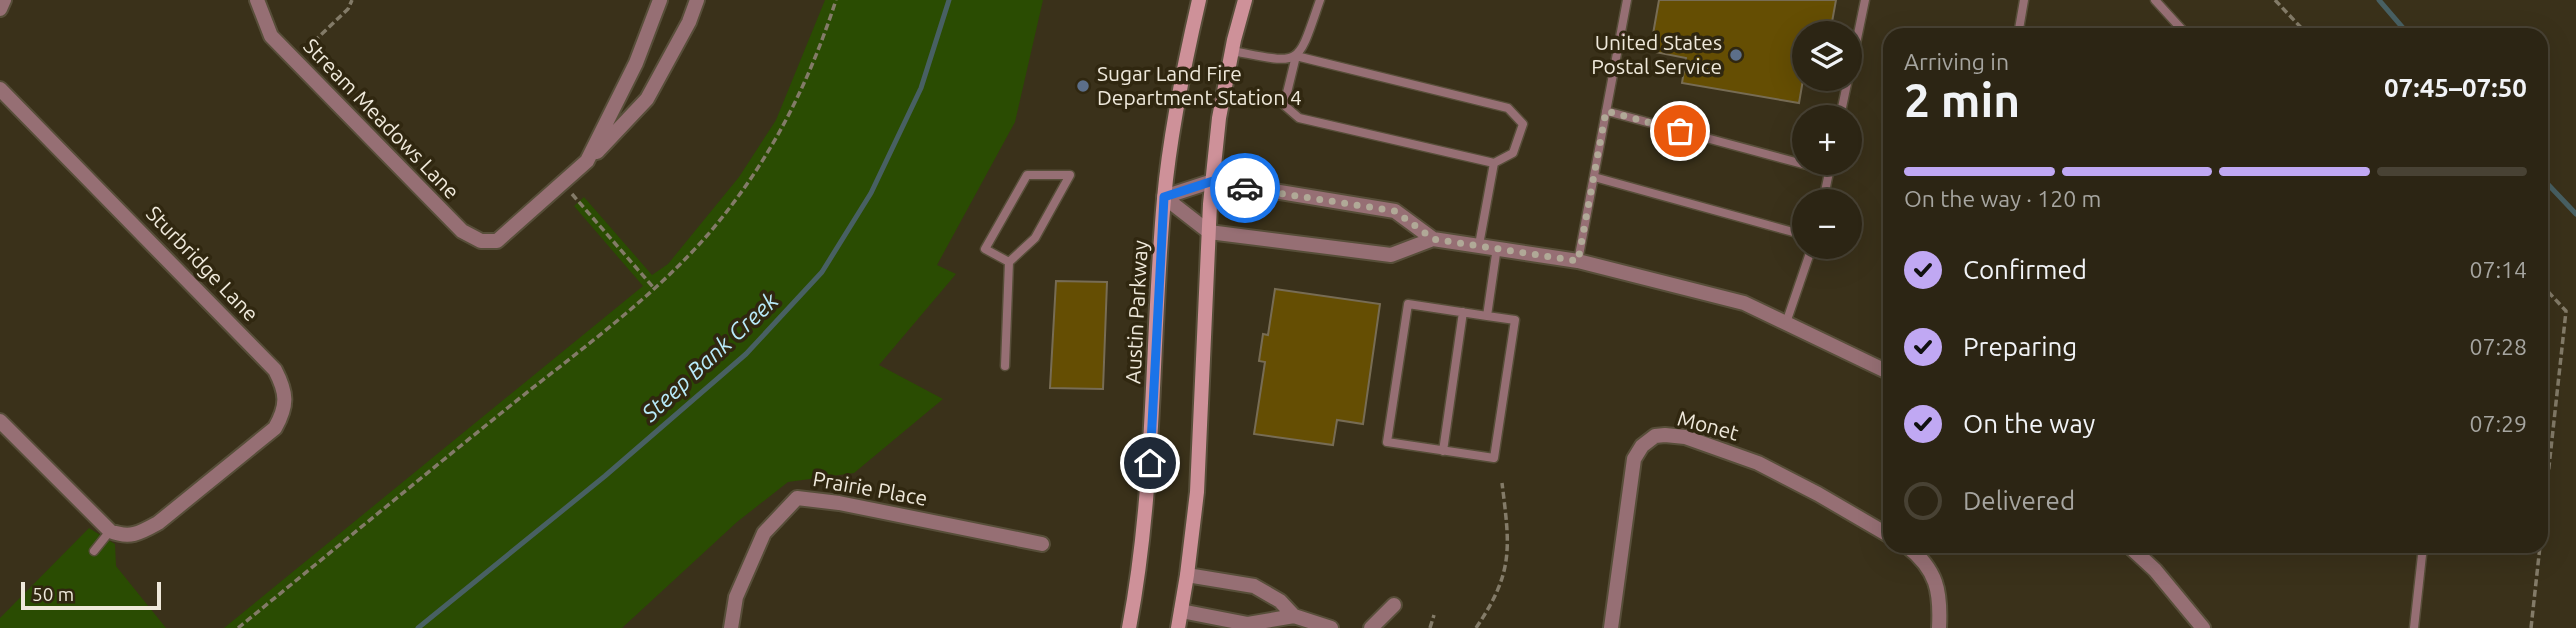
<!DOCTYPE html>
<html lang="en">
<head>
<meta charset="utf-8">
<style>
	body { margin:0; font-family:Ubuntu,sans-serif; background:#342d1d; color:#f1f3f6; height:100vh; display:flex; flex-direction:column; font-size:26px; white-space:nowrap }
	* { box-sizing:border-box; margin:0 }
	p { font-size:23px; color:#a6a5a0 }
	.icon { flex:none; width:38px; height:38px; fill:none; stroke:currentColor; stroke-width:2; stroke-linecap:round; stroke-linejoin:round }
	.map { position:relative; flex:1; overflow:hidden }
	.details { position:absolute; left:1883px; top:28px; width:665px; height:525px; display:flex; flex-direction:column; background:#2c2514; border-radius:21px; box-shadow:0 7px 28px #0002,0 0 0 2px #484234 }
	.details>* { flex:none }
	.fabs { position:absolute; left:1792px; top:21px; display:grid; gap:14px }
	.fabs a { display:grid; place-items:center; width:70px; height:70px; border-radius:50%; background:#2c2514; box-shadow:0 7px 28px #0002,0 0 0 2px #484234; font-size:35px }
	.scale { position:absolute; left:21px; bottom:18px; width:140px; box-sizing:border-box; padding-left:7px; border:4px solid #efe9db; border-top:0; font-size:19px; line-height:24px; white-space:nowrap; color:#efe9db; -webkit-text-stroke:5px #302710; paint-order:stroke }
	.pin { position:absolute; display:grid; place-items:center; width:60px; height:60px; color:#fff; margin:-30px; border:4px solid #fff; border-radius:50%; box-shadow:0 2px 7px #0007 }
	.courier { position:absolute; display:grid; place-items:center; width:70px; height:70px; margin:-35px; border:5px solid #1a73e8; border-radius:50%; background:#fff; color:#222; box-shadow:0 2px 9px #0007 }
	.head em { font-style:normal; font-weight:700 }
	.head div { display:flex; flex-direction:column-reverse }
	.head { display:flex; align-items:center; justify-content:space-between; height:119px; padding:0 21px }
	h1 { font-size:46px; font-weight:700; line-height:52px }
	.bar { display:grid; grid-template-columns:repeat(4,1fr); gap:10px 7px; align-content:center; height:84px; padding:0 21px }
	.bar i { height:9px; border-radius:5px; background:#484234 }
	.bar .current { background:#c0a8f3 }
	.bar p { grid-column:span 4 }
	ol { padding:0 21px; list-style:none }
	li { display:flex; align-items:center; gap:21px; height:77px }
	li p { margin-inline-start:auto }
	li .icon { padding:7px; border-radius:50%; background:#c0a8f3; color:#111; stroke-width:4 }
	li:last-child { color:#a6a5a0 }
	li i { width:38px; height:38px; border:4px solid #484234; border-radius:50% }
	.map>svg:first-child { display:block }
	.green { fill:#2a4c02 }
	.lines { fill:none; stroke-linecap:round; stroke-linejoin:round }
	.stream { stroke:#486063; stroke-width:5 }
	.building { fill:#654e03; stroke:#776c54; stroke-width:2 }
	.service-casing { stroke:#574e39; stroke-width:11 }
	.minor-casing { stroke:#574e39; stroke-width:18 }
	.tertiary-casing { stroke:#574e39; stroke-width:18 }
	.secondary-casing { stroke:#574e39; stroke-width:18 }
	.path { stroke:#837b68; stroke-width:3.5; stroke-dasharray:7 3.5; stroke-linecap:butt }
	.service { stroke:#966f74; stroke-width:8 }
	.minor { stroke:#966f74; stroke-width:14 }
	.tertiary { stroke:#966f74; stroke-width:14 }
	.secondary { stroke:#ce9199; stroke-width:14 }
	.done { stroke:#b0a997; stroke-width:7; stroke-dasharray:0 12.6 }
	.route { stroke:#1a73e8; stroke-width:9 }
	.service-dot { fill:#5c6f8a; stroke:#302710; stroke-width:2.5 }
	.labels { text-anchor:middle; stroke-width:7; stroke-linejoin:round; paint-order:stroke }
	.poi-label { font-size:21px; fill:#efe9db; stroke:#302710; text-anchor:end }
	.street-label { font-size:21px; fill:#efe9db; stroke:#302710 }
	.water-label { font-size:23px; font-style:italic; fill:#b8eafa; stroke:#302710 }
</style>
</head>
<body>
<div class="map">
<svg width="2576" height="628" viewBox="0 0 2576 628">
	<rect width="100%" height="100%" fill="#3a311a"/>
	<path class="green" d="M825,0H1043L1015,122L937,265L956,274L879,365L943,399L854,473L788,482L737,522L622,628H224L643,286L574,206L584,197L652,275L668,264L739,177L776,120Z
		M89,528L115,544L116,566L166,628H0V618Z"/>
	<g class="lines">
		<path class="stream" d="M2379,0L2409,35
			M2541,177L2576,214
			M418,628L605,476L746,354L822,272L871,193L921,88L949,0"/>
	</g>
	<path class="building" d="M1659,0H1836L1830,33H1804V74L1799,103L1682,83L1686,58L1650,51Z
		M1056,281L1107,282L1103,389L1050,388Z
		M1275,289L1380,304L1363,424L1337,420L1333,445L1254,434L1265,362L1259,361L1263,334L1268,335Z"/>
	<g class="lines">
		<g class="service-casing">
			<path id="service" d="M2155,0L2187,35
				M2018,35L2024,0
				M1232,51C1303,64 1296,69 1320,0
				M1296,56L1508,108L1523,124L1513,153L1494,163L1299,118L1284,105Z
				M1850,73L1865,0
				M1606,111L1829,171
				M1840,117L1848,79
				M1594,177L1804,235
				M1823,201L1831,163
				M1479,245L1494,163
				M1578,261L1627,0
				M1487,316L1408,304L1387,442L1494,458L1515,320L1487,316L1497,247
				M1786,323L1812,247
				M1005,366L1009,262L985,249L1027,175H1070L1035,238L1009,262
				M1443,451L1463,312
				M94,551L110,531
				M2414,628L2423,546"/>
		</g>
		<g class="minor-casing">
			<path id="minor" d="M257,0L271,36L462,231L481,241H497L587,161L636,63L660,0
				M0,9L4,0
				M0,89L275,370C287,393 288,405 275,428L158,523C140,533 130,539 110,531L0,421
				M597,152L647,99L689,22L697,0
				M1907,546C1937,570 1941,591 1939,628
				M1187,575L1254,586L1280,601L1294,616L1331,628
				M1181,611L1248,624L1294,616
				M731,628L736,597L764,533L797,498L839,503L1042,544
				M1371,628L1394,605
				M1611,628L1634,459L1642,446L1655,436L1665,435L1685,437L1758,463L1818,494L1890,536"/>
		</g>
		<g class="tertiary-casing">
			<path id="tertiary" d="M1164,197L1209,232L1391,255L1433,239L1578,261L1744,303L1890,373
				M1164,197L1213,181L1395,211L1433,239
				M2129,546L2155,570L2203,628"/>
		</g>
		<g class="secondary-casing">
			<path id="secondary" d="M1129,628C1156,486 1151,342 1164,199C1170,132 1184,65 1199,0
				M1178,628L1187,575L1197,492L1210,204L1219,118L1234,40L1245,0"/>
		</g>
		<path class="path" d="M2275,0L2308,35
			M306,49L348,9L352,0
			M572,194L653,287
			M1232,214L1233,206
			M2541,284L2566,311L2541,540
			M238,628C325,557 412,485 500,414C570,357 652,300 711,231C770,161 808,86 836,0
			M1430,628L1434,615
			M1476,628C1514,572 1510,548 1502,483
			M2531,628L2540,546"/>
		<use href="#service" class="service"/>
		<use href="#minor" class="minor"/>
		<use href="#tertiary" class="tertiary"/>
		<use href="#secondary" class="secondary"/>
	</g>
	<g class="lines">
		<path class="done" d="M1245,188L1395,211L1433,239L1578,261L1606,111L1680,131"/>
		<path class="route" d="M1150,463L1164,197L1213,181L1245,188"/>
	</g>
	<g class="service-dot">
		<circle cx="1736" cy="55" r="7"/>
		<circle cx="1083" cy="86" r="7"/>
	</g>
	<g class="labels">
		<g class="poi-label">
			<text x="1722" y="50">United States<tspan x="1722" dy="24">Postal Service</tspan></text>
			<text x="1097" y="81" text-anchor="start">Sugar Land Fire<tspan x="1097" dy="24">Department Station 4</tspan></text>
		</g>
		<g class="street-label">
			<text transform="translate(381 119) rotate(46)" y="7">Stream Meadows Lane</text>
			<text transform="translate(202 264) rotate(46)" y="7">Sturbridge Lane</text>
			<text transform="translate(1137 312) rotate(-87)" y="7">Austin Parkway</text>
			<text transform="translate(1708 426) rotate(15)" y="7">Monet</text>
			<text transform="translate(870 489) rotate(10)" y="7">Prairie Place</text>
		</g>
		<g class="water-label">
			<text transform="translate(710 357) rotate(-43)" y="8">Steep Bank Creek</text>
		</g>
	</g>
</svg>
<div class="fabs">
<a><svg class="icon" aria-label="layers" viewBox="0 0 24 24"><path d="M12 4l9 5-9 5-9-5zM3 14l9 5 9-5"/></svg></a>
<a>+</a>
<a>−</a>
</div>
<div class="scale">50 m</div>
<div class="pin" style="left:1680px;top:131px;background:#ea580c"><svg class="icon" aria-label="bag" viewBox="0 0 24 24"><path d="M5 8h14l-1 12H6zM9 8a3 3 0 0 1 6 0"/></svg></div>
<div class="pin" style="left:1150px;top:463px;background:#1f2937"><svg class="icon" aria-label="home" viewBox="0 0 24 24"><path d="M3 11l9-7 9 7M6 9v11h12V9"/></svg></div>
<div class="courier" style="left:1245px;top:188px"><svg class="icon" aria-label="car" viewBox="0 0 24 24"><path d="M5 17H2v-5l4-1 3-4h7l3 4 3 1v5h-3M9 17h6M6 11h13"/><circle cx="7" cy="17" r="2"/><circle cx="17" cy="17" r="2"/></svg></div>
<section class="details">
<div class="head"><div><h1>2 min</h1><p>Arriving in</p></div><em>07:45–07:50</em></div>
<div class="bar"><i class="current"></i><i class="current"></i><i class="current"></i><i></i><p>On the way · 120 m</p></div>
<ol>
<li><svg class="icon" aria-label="check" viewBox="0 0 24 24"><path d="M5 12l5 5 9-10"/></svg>Confirmed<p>07:14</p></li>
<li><svg class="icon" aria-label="check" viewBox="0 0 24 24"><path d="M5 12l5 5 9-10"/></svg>Preparing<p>07:28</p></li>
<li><svg class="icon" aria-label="check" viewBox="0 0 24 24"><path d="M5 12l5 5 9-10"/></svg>On the way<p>07:29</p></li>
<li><i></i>Delivered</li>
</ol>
</section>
</div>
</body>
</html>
